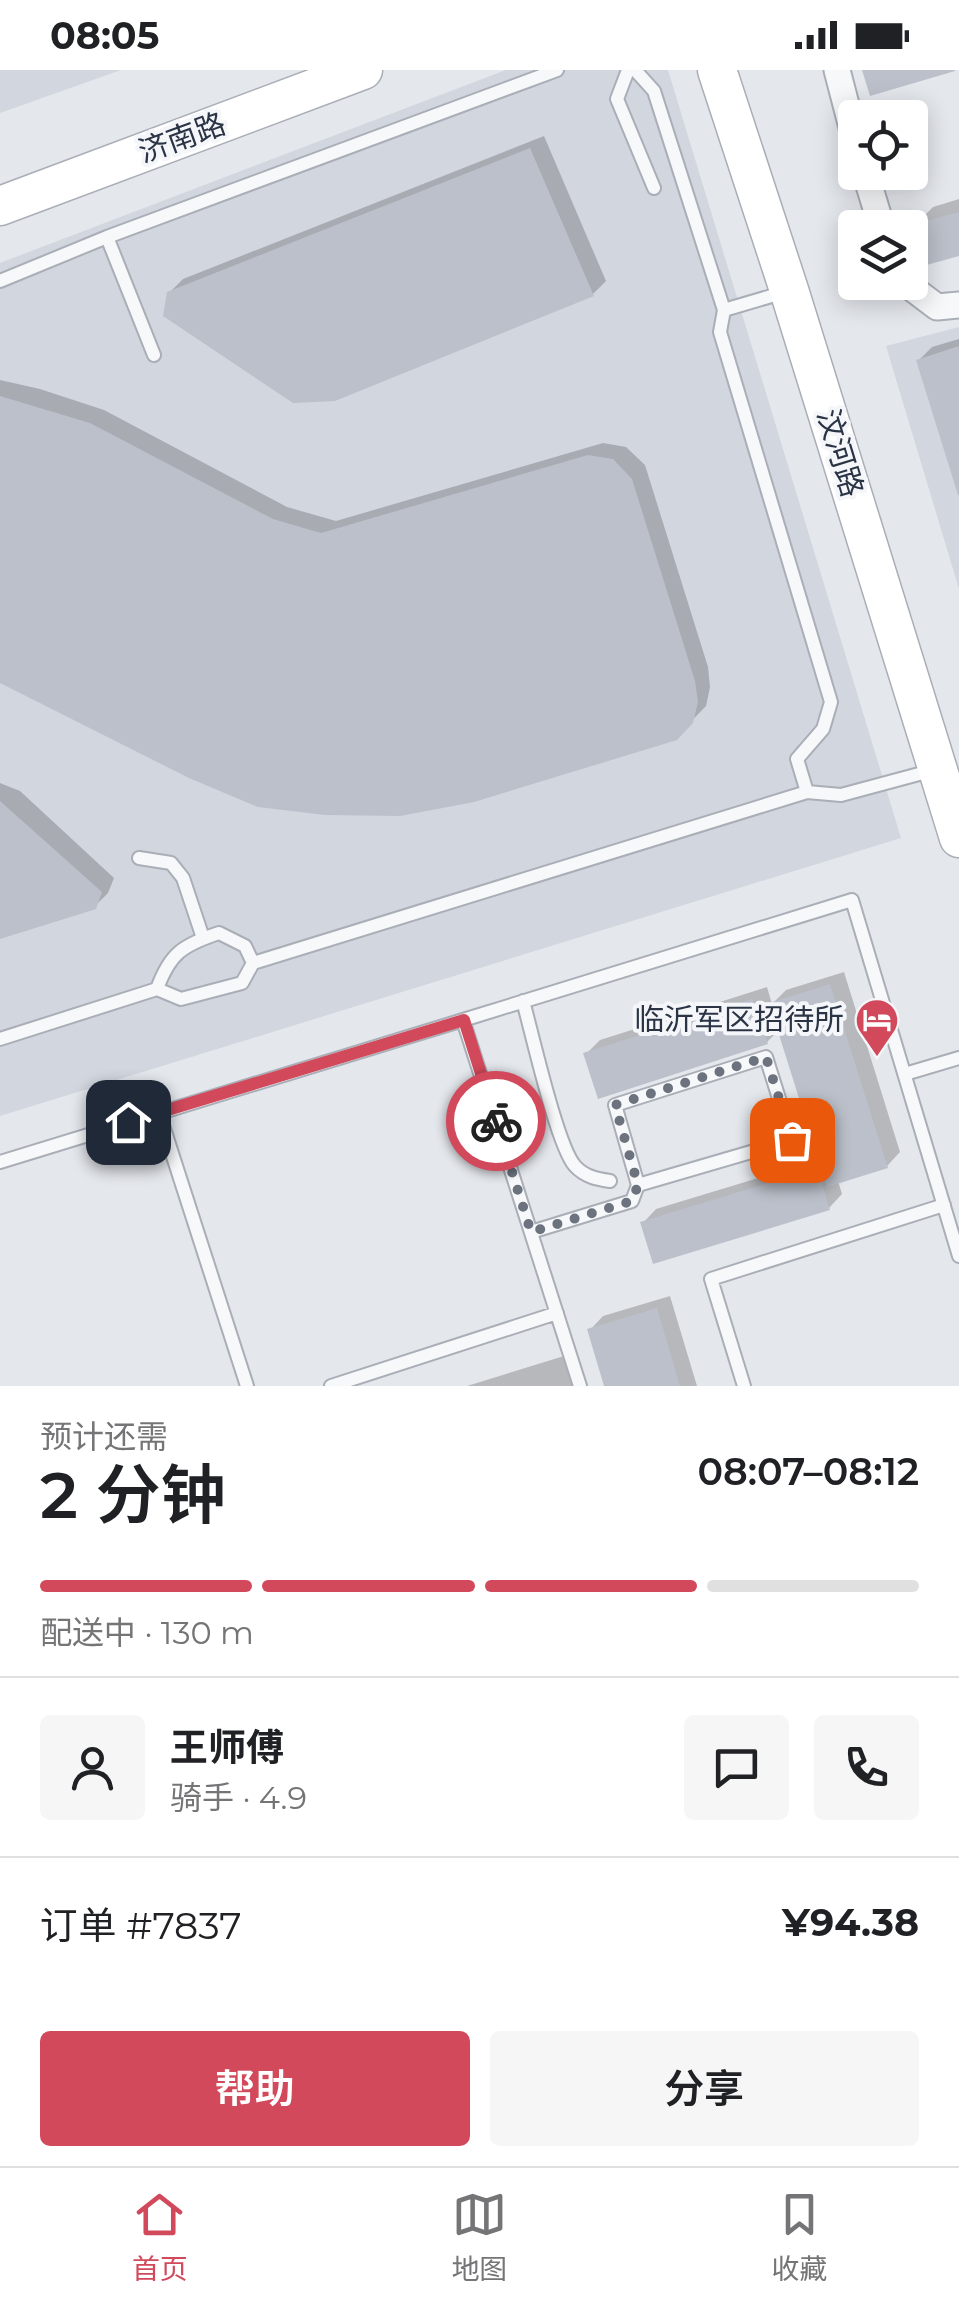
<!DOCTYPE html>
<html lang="zh">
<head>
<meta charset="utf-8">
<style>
	body { margin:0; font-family:Montserrat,"Noto Sans SC",sans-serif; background:#f6f6f6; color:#202124; height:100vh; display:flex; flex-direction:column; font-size:38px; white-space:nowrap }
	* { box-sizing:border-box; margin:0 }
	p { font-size:32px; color:#757577 }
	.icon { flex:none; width:55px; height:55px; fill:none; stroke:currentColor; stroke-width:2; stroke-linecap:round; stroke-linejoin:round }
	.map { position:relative; height:1316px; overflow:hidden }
	.drawer { display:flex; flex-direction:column; background:#fff; flex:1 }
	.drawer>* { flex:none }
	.buttons { position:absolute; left:838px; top:30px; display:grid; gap:20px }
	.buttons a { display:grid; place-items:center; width:90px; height:90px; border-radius:10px; background:#fff; box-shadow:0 5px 25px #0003; font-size:50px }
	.pin { position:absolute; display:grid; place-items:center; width:85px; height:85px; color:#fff; margin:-42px; border-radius:20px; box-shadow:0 5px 15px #0006 }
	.courier { position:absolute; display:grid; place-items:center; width:100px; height:100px; margin:-50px; border:8px solid #d1495b; border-radius:50%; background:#fff; color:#222; box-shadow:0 2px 12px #0007 }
	.overview em { font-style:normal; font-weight:600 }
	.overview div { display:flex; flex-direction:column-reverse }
	.overview { display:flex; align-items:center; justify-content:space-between; height:170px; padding:0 40px }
	h1 { font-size:65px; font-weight:600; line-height:75px }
	.bar { display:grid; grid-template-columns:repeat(4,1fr); gap:15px 10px; align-content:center; height:120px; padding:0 40px }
	.bar i { height:12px; border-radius:8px; background:#e0e0e0 }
	.bar .selected { background:#d1495b }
	.bar p { grid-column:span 4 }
	.line { display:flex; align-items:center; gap:25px; padding:0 40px; border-top:2px solid #e0e0e0 }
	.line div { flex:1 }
	.round { display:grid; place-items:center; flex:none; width:105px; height:105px; border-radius:10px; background:#f6f6f6 }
	.cta { display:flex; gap:20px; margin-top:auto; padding:20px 40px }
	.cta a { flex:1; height:115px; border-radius:10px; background:#d1495b; color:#fff; font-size:40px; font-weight:600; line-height:115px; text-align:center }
	.cta a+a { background:#f6f6f6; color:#202124 }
	.status { display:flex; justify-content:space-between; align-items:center; height:70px; padding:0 50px; background:#fff; direction:ltr }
	.status svg { height:28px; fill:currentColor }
	.tab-bar { display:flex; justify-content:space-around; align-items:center; height:140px; border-top:2px solid #e0e0e0; background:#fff; font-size:28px; color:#757577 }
	.tab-bar a { display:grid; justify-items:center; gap:5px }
	.tab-bar .selected { color:#d1495b }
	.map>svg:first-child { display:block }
	.built { fill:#d2d6de }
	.shadow { fill:#0003 }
	.building { fill:#bbc0ca }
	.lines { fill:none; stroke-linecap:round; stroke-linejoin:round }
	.lane-casing { stroke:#a9aeb7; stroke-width:16 }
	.street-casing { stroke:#a9aeb7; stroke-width:29 }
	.secondary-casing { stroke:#a9aeb7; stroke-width:41 }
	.lane { stroke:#f7f8fa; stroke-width:12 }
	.street { stroke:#f7f8fa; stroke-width:25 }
	.secondary { stroke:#fff; stroke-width:38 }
	.done { stroke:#6c737f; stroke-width:10; stroke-dasharray:0 18 }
	.route { stroke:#d1495b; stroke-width:12 }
	.labels { text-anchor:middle; stroke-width:8; stroke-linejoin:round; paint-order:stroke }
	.street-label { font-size:30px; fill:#2b3445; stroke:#f4f6f9 }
	.poi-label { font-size:30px; fill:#2b3445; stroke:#f4f6f9; text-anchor:end }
</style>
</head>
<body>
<div class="status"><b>08:05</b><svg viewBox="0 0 49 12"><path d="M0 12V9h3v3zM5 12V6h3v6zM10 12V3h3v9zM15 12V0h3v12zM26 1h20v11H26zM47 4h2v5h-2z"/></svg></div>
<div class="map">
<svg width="959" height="1316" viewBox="0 0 959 1316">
	<rect width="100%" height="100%" fill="#e4e7ec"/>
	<path class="built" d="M0,0H121L0,43Z
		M506,0H668L901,768L0,1046V193Z
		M959,257V519L886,276Z"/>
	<path class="shadow" d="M544,66L606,211L593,224L169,223L183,209Z
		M959,129V183L914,156L933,137Z
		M959,269V419L918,291L932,277Z
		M0,310L40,319L104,340L287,437L336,451L603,373L626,377L645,395L708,597L710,617L706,636L675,668L0,610Z
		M0,713L20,721L114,808L108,823L94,837L0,866Z
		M844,902L900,1082L887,1096L838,1111L842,1124L829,1138L643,1153L656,1139L821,1089L780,959L767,972L586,984L600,970L767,917L772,934L786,920Z
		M670,1226L697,1316H607L590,1260L603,1246Z
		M564,1286L573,1316H467Z"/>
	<path class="building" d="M862,0H955V1L870,26Z
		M530,78L594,226L335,331L293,333L163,246L167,222Z
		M959,142V186L923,196L911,155Z
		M959,276V425H958L916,290Z
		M0,326L90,353L273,449L321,463L588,385L613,389L632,409L695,611L698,632L693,653L677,670L474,732L400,746L325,745L258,737L189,708L0,613Z
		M0,731L102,822L96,839L0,869Z
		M830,914L888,1098L827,1117L769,933Z
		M753,929L768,974L598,1029L583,983Z
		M817,1098L830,1140L653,1194L640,1152Z
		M657,1238L680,1316H604L587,1259Z"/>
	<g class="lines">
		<g class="lane-casing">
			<path id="lane" d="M628,0L617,29L654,118
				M635,0L654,21L724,240L785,222
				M107,167L557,0
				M0,211L107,167L154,285
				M724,240L720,262L831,632L823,659L797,689L807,722
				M139,788L171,793L183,808L203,868
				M157,919C170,883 183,875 219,863L245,876L253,893
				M523,931C532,963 557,1076 575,1096C585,1107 597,1109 610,1111
				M463,950L852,830L959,1186
				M0,969L157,919L181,929L242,913L253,893L807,722L841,725L934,700
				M905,1004L959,988
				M159,1043L247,1316
				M0,1092L463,950L580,1316
				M531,1162L632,1131L638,1115L615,1035L766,987L792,1070L638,1115
				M331,1316L557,1243
				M744,1316L711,1209L944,1135"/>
		</g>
		<g class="street-casing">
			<path id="street" d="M837,0L855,69
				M865,102L882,158
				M904,212L937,237L959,235"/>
		</g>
		<g class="secondary-casing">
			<path id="secondary" d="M717,0L789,220L959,768
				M0,136L363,0"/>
		</g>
		<use href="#lane" class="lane"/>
		<use href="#street" class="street"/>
		<use href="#secondary" class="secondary"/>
	</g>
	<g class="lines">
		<path class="done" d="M496,1051L531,1162L632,1131L638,1115L615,1035L766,987L792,1070"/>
		<path class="route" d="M128,1052L464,950L496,1051"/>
	</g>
	<defs>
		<g id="hotel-pin" transform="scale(2.25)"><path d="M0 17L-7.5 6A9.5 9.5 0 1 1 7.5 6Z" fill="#d1495b" stroke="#f4f6f9"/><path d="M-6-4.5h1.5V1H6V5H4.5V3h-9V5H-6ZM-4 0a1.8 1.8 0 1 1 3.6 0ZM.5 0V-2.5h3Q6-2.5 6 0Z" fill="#fff"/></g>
	</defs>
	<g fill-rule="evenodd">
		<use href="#hotel-pin" x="877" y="950"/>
	</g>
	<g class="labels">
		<g class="street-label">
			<text transform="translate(182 68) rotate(-20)" y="10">济南路</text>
			<text transform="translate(840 383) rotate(73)" y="10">汶河路</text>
		</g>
		<g class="poi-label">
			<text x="844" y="960">临沂军区招待所</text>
		</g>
	</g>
</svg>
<div class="buttons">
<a><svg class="icon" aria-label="locate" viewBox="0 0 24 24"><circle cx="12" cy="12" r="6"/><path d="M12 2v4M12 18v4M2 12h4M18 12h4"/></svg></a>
<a><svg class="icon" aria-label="layers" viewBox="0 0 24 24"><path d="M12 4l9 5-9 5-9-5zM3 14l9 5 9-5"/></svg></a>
</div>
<div class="pin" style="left:792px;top:1070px;background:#ea580c"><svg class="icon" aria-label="bag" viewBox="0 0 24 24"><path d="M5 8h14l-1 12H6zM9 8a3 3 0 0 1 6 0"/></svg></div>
<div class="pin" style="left:128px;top:1052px;background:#1f2937"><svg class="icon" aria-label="home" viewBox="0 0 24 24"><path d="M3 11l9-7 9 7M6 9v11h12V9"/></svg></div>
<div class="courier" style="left:496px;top:1051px"><svg class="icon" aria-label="bike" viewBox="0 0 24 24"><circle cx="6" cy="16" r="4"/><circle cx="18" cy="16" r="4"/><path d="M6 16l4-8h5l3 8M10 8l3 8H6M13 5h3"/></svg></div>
</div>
<section class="drawer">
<div class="overview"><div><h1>2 分钟</h1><p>预计还需</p></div><em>08:07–08:12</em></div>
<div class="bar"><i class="selected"></i><i class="selected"></i><i class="selected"></i><i></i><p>配送中 · 130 m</p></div>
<div class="line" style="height:180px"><a class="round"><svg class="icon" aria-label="person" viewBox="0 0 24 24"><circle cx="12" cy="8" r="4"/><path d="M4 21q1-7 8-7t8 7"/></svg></a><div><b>王师傅</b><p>骑手 · 4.9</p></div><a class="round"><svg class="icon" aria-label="chat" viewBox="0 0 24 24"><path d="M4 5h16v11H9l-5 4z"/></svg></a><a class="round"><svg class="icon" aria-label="phone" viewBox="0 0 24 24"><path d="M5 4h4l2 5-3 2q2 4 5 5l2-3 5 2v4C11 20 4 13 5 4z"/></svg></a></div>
<div class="line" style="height:130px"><div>订单 #7837</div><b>¥94.38</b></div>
<div class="cta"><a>帮助</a><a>分享</a></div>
</section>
<nav class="tab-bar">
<a class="selected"><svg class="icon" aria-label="home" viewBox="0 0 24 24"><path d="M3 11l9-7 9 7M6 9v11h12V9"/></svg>首页</a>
<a><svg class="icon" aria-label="map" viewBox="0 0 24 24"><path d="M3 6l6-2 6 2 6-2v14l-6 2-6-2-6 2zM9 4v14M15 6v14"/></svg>地图</a>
<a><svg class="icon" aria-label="saved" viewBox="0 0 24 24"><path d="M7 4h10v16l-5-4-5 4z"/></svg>收藏</a>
</nav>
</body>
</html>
